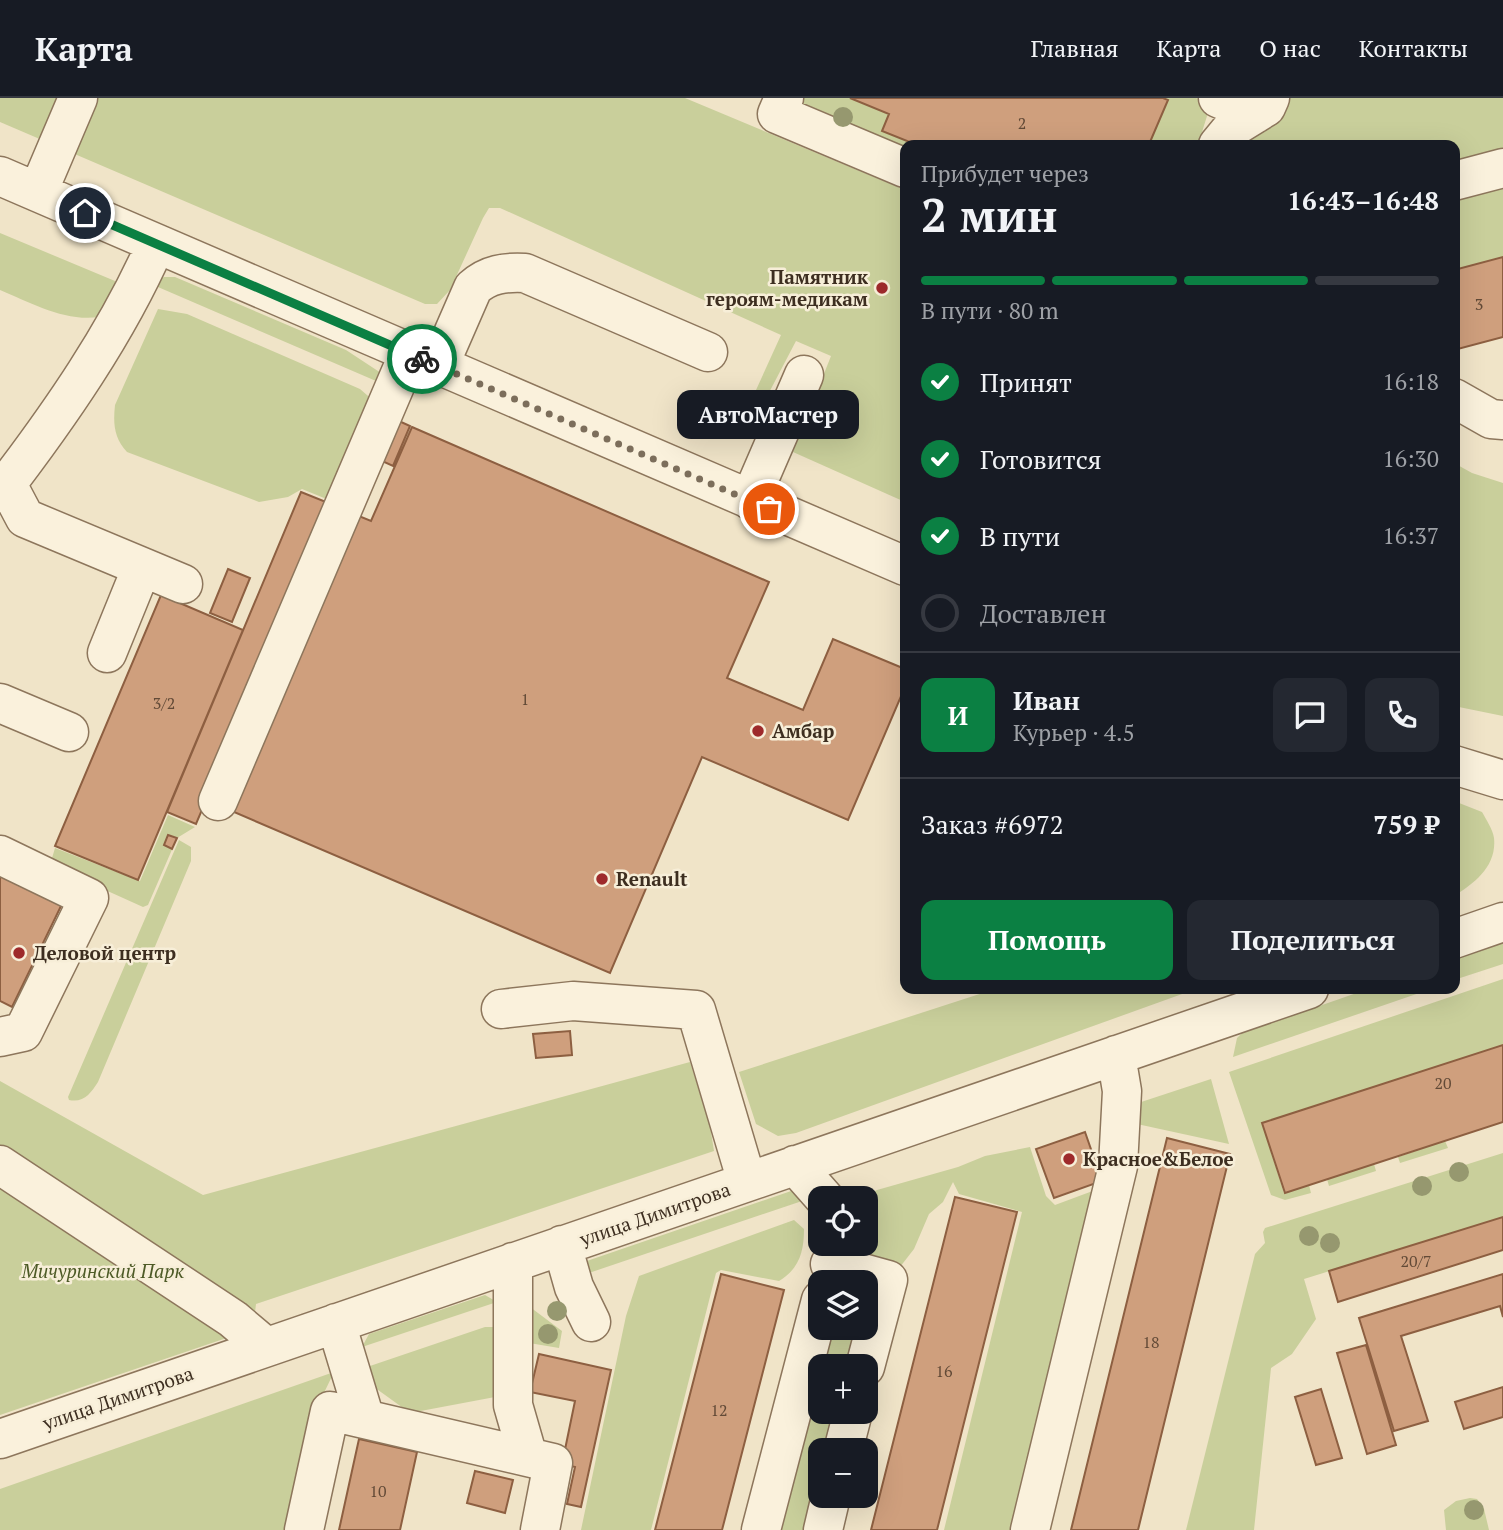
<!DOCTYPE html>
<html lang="ru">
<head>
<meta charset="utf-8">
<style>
	body { margin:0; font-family:"PT Serif",serif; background:#242831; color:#f1f3f6; height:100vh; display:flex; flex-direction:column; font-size:26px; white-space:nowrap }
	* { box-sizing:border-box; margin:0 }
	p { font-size:23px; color:#9ea1a6 }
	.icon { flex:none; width:38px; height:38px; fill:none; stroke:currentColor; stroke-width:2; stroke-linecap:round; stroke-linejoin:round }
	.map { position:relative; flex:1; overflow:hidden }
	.panel { position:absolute; left:900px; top:42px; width:560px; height:854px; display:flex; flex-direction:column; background:#171b24; border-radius:14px; box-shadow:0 7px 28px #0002 }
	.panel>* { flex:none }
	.fabs { position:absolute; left:808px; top:1088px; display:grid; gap:14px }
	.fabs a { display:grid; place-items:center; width:70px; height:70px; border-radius:14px; background:#171b24; box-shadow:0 7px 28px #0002; font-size:35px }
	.pin { position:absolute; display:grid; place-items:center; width:60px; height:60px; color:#fff; margin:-30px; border:4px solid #fff; border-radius:50%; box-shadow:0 2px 7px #0007 }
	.courier { position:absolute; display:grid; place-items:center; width:70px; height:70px; margin:-35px; border:5px solid #0b8043; border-radius:50%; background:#fff; color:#222; box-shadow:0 2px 9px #0007 }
	.bubble { position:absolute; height:49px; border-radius:14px; background:#171b24; box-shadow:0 7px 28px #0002; font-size:23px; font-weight:700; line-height:49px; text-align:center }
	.summary em { font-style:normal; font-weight:700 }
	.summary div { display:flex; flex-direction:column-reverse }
	.summary { display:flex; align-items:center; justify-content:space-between; height:119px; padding:0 21px }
	h1 { font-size:46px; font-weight:700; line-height:52px }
	.bar { display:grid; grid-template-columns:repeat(4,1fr); gap:10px 7px; align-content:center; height:84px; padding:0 21px }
	.bar i { height:9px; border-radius:5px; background:#363941 }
	.bar .current { background:#0b8043 }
	.bar p { grid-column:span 4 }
	.line { display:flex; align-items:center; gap:18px; padding:0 21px; border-top:2px solid #363941 }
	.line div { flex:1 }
	.round { display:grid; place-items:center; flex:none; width:74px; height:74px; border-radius:14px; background:#242831 }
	ol { padding:0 21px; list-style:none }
	li { display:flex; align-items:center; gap:21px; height:77px }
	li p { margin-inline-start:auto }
	li .icon { padding:7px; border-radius:50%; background:#0b8043; color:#fff; stroke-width:4 }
	li:last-child { color:#9ea1a6 }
	li i { width:38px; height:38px; border:4px solid #363941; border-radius:50% }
	.cta { display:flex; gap:14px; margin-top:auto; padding:14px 21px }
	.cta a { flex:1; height:80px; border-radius:14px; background:#0b8043; color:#fff; font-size:28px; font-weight:700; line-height:80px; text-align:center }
	.cta a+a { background:#242831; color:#f1f3f6 }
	header { display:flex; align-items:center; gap:42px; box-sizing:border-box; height:98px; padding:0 35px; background:#171b24; border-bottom:2px solid #363941 }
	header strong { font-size:33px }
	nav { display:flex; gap:38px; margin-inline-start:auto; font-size:24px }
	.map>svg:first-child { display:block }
	.green { fill:#c9cf9b }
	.building { fill:#cf9f7d; stroke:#8d5f41; stroke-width:2 }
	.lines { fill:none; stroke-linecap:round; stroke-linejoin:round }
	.minor-casing { stroke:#8d765c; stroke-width:41 }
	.minor { stroke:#faf1dc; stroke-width:38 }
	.tree { fill:#96986f }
	.done { stroke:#7c6e5b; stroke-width:7; stroke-dasharray:0 12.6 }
	.route { stroke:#0b8043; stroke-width:9 }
	.poi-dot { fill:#9e2a2b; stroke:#f7eed8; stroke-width:2.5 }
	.labels { text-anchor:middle; stroke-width:5; stroke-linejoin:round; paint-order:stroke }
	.number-label { font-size:16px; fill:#624a37 }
	.poi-label { font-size:19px; font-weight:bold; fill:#3d2e20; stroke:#f7eed8; text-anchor:start }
	.street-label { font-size:19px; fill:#3d2e20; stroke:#f7eed8 }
	.park-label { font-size:19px; font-style:italic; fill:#4d5a26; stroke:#f7eed8 }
</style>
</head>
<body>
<header>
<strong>Карта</strong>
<nav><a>Главная</a><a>Карта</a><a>О нас</a><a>Контакты</a></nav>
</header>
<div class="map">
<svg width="1503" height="1432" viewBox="0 0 1503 1432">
	<rect width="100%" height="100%" fill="#f0e4c8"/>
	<path class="green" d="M0,0H685L905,92V404L793,354L831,258L796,243L751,329L741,325L781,237L500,110H489L483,120L450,192L437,206H425L0,24Z
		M791,0H850L889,16L883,33L917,47H905V63Z
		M1163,0H1196L1203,3L1207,18L1198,47H1157L1150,44Z
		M1280,0H1503V64L1454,77V47H1246L1270,22Z
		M1503,78V159L1454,172V92Z
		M0,135L115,183L116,196L99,219C65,224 31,205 0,192Z
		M164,179H175L346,252L381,275L383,286L151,186Z
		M158,211L187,216L360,291L375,304L329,402L302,391L288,399L259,404L127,354C114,340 113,326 115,307Z
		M1454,365L1472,375L1503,385V618L1454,608Z
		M1454,703L1482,714C1486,721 1493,732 1494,740C1497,768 1475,785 1454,798Z
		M168,717L195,729L177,740L148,807L143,809L50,767L55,750L140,783Z
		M179,742L191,749V763L98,984C91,995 84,1005 69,1002L68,999Z
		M1503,845V866L1454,882V861Z
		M1503,881V947L1262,1025L1284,1095L1309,1087L1311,1095L1285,1102L1271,1097L1229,974Z
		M995,891H1196L796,1035L778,1038L756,1026L739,974Z
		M1368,891H1431L1233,959L1237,940L1242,935Z
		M690,964L710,1028L714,1053L256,1206L253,1231L0,1317V983L203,1097Z
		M1211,981L1229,1046L1137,1026L1129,1008Z
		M1445,1043L1448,1050L1400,1065L1398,1059Z
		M1030,1049L1046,1098L1055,1107L1098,1091L1022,1432H944L1022,1114L959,1096L953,1084L943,1104L929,1116L914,1151L900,1169L851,1162L844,1146H866V1101H861L877,1092L958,1069L985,1058Z
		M1503,1055V1119L1304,1181L1316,1221L1292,1256L1271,1270L1254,1432H1186L1255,1156L1265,1145L1263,1134L1265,1130Z
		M1374,1066L1376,1073L1329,1088L1327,1081Z
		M797,1091L808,1101L580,1178L581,1165Z
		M794,1122L804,1131C804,1154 799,1171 779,1183L721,1172L716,1175L651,1432H581L626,1218L639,1178Z
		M485,1197L497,1204L362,1249L369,1236Z
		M530,1209L562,1233L559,1250L523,1244Z
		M485,1229H494L495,1299L410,1315L367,1284V1269Z
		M824,1230H863L853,1269H821V1314H841L831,1353H821V1393L811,1432H771Z
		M334,1274L311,1322L287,1432H0V1391Z
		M1470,1400L1477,1401L1484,1411L1489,1432H1446L1444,1412L1456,1403Z"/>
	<path class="building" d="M850,0H1163L1168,2L1150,44L1157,47H917L882,33L889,16Z
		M1503,159V239L1454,252V172Z
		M388,318L410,328L393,368L371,358Z
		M412,329L769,484L727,580L803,612L833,541L905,571V589L848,722L702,659L610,875L227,711L354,416L371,423Z
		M301,394L331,406L196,726L167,714Z
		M228,471L250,480L232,524L210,515Z
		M161,497L243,532L138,782L55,748Z
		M168,737L177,740L172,751L164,747Z
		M0,776L62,806L12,909L0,903Z
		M570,933L572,957L536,960L533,936Z
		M1503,947V1024L1285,1095L1262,1025Z
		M1085,1034L1102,1083L1054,1100L1036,1051Z
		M1167,1040L1230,1056L1138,1432H1071Z
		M955,1099L1017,1114L937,1432H871Z
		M1503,1119V1152L1338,1204L1329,1173Z
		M721,1176L784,1192L722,1432H655Z
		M1503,1176V1219L1500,1208L1401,1238L1428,1323L1394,1333L1359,1220Z
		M1366,1247L1396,1347L1367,1356L1337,1255Z
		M539,1256L611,1272L581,1409L567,1406L575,1369L562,1366L575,1303L530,1294Z
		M1503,1289V1319L1464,1331L1455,1304Z
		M1321,1291L1342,1360L1316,1367L1295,1299Z
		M359,1341L417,1354L400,1432H339Z
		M475,1373L513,1382L505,1415L467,1405Z"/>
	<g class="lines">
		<g class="minor-casing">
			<path id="minor" d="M784,0L777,16L905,70
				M1218,0L1255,16
				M1218,47L1232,30L1266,9L1270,0
				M0,78L905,468
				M1454,83L1503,70
				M38,94L78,0
				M439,268L473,190C488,176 505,174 525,175L708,254
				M1454,300L1491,321L1503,322
				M7,386L25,420L183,486
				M0,395C59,318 117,235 156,146
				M750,402L804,277
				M107,555L142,469
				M0,605L69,634
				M1454,667L1503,682
				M218,703L409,255
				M0,757L89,800L23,934L0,939
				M1454,841L1503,824
				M501,911L573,903L696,912L747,1084
				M0,1067L233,1221L266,1249
				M795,1067L825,1101
				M562,1147L574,1189L591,1224
				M513,1164V1307L528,1359
				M830,1166L888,1182L865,1269
				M336,1225L365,1321
				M0,1341L1309,891
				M843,1353L853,1314
				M304,1432L330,1313L553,1365L540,1432
				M761,1432L821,1202
				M823,1432L831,1398
				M1030,1432L1118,1068L1122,993L1116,957"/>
		</g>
		<use href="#minor" class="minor"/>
	</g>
	<g class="tree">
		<circle cx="843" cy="19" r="10"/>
		<circle cx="1459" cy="1074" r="10"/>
		<circle cx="1422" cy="1088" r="10"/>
		<circle cx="1309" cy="1138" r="10"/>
		<circle cx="1330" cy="1145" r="10"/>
		<circle cx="557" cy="1213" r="10"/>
		<circle cx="548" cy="1236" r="10"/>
		<circle cx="1474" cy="1412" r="10"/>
	</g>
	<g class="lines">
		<path class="done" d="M422,261L769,411"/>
		<path class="route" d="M85,115L422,261"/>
	</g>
	<g class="poi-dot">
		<circle cx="882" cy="190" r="7"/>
		<circle cx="758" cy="633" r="7"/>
		<circle cx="602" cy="781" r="7"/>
		<circle cx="19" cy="855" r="7"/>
		<circle cx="1069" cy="1061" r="7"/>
	</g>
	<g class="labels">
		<g class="number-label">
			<text x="1022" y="31">2</text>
			<text x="1479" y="212">3</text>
			<text x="525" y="607">1</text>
			<text x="164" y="611">3/2</text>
			<text x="1443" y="991">20</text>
			<text x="1416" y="1169">20/7</text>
			<text x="1151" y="1250">18</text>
			<text x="944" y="1279">16</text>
			<text x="719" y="1318">12</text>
			<text x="378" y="1399">10</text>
		</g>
		<g class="poi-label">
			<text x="868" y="186" text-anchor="end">Памятник<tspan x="868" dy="22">героям-медикам</tspan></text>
			<text x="772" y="640">Амбар</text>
			<text x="616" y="788">Renault</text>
			<text x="33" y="862">Деловой центр</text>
			<text x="1083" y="1068">Красное&amp;Белое</text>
		</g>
		<g class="street-label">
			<text transform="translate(655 1116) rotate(-19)" y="7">улица Димитрова</text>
			<text transform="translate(118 1300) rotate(-19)" y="7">улица Димитрова</text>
		</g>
		<g class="park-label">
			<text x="103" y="1180">Мичуринский Парк</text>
		</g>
	</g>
</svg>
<div class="fabs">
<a><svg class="icon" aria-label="locate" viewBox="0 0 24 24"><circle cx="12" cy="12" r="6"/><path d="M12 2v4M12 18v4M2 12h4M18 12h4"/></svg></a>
<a><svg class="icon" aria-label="layers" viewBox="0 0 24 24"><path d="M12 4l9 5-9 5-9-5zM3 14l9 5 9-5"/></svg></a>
<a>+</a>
<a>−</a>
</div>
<div class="pin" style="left:769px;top:411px;background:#ea580c"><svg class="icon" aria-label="bag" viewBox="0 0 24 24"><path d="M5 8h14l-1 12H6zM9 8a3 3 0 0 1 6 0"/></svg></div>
<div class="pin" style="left:85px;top:115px;background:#1f2937"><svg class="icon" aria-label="home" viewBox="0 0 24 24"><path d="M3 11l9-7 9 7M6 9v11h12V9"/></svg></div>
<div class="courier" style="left:422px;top:261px"><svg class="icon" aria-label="bike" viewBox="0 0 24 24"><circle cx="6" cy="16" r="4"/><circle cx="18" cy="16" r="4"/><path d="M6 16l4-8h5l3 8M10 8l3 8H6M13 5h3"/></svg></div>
<div class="bubble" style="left:677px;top:292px;width:182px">АвтоМастер</div>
<section class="panel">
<div class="summary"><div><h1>2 мин</h1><p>Прибудет через</p></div><em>16:43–16:48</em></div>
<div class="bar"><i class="current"></i><i class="current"></i><i class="current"></i><i></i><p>В пути · 80 m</p></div>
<ol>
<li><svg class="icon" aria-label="check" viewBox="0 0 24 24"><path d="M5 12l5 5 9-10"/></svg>Принят<p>16:18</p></li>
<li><svg class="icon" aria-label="check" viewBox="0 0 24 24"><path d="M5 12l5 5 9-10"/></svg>Готовится<p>16:30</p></li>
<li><svg class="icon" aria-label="check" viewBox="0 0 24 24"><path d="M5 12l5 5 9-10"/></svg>В пути<p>16:37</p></li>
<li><i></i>Доставлен</li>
</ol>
<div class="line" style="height:126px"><b class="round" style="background:#0b8043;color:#fff">И</b><div><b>Иван</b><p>Курьер · 4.5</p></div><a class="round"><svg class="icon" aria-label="chat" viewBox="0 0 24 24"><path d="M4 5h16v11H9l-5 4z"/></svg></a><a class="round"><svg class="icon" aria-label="phone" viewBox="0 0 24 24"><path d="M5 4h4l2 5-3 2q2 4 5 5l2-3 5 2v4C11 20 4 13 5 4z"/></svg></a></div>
<div class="line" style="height:91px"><div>Заказ #6972</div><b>759 ₽</b></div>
<div class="cta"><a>Помощь</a><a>Поделиться</a></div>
</section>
</div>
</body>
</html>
